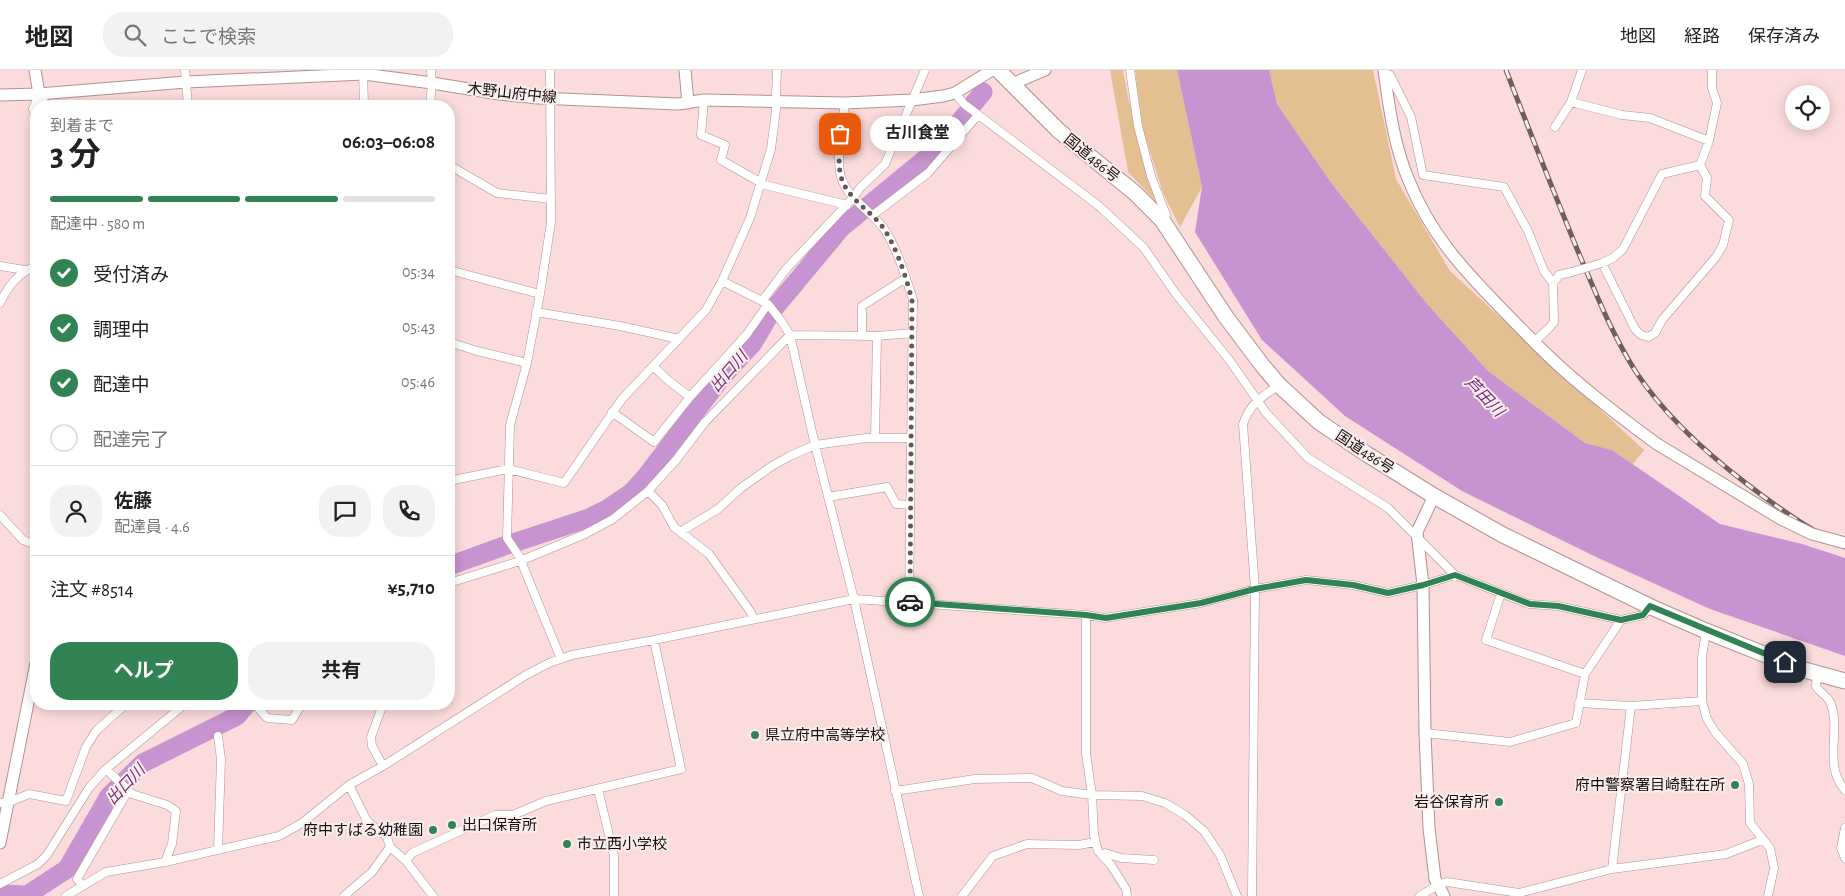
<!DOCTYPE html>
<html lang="ja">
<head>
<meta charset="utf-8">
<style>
	body { margin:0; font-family:"Alegreya Sans","Noto Sans JP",sans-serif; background:#f2f2f2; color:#222; height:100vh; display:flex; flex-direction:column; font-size:19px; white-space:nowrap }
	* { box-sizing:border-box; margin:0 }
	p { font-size:16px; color:#767676 }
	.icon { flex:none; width:28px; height:28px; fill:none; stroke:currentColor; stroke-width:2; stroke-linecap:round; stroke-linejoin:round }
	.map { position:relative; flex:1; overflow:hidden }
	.details { position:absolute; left:30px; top:30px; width:425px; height:610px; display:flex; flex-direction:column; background:#fff; border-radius:20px; box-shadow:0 2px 12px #0003 }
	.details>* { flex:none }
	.fabs { position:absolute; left:1785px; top:15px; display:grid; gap:10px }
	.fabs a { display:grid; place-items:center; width:45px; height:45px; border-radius:50%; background:#fff; box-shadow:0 2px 12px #0003; font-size:25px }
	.pin { position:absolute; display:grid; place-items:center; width:42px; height:42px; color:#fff; margin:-21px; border-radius:10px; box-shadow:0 2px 8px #0006 }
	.courier { position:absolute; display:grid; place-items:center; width:50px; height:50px; margin:-25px; border:4px solid #318354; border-radius:50%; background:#fff; color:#222; box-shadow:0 1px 6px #0007 }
	.bubble { position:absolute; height:35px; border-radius:18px; background:#fff; box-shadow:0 2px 12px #0003; font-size:16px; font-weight:700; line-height:35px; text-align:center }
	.headline em { font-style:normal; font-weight:700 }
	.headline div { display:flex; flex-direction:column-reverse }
	.headline { display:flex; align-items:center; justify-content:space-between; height:85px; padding:0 20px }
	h1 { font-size:32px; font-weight:700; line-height:38px }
	.bar { display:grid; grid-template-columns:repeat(4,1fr); gap:8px 5px; align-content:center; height:60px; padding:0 20px }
	.bar i { height:6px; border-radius:4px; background:#e0e0e0 }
	.bar .on { background:#318354 }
	.bar p { grid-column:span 4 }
	.line { display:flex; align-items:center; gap:12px; padding:0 20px; border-top:1px solid #e0e0e0 }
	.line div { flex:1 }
	.round { display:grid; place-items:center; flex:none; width:52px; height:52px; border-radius:20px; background:#f2f2f2 }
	ol { padding:0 20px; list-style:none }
	li { display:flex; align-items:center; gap:15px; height:55px }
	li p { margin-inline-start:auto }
	li .icon { padding:5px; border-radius:50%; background:#318354; color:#fff; stroke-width:4 }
	li:last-child { color:#767676 }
	li i { width:28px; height:28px; border:2px solid #e0e0e0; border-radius:50% }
	.button { display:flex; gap:10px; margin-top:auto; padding:10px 20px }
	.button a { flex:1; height:58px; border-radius:20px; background:#318354; color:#fff; font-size:20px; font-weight:700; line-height:58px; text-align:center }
	.button a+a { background:#f2f2f2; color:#222 }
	header { display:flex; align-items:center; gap:30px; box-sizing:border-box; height:70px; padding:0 25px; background:#fff; border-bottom:1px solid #e0e0e0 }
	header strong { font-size:24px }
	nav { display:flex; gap:28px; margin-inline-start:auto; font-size:18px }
	.search { width:350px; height:45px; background:#f2f2f2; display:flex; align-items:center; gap:12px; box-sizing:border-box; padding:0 18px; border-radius:20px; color:#767676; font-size:19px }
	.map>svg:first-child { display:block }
	.green { fill:#e3bf92 }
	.water { fill:#c793d0 }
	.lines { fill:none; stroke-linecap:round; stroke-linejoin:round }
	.river { stroke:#c793d0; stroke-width:19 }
	.street-casing { stroke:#b09292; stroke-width:9 }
	.secondary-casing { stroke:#b09292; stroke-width:13 }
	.highway-casing { stroke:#b09292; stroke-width:17 }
	.street { stroke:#fff; stroke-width:8 }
	.secondary { stroke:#fff; stroke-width:11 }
	.highway { stroke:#fff; stroke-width:15 }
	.rail-casing { stroke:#705e5e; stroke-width:5 }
	.rail { stroke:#fbeded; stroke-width:3; stroke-dasharray:9; stroke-linecap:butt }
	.street-bridge-casing { stroke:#b09292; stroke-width:9; stroke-linecap:butt }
	.secondary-bridge-casing { stroke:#b09292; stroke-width:13; stroke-linecap:butt }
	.street-bridge { stroke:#fff; stroke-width:8 }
	.secondary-bridge { stroke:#fff; stroke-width:11 }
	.done { stroke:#675656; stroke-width:5; stroke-dasharray:0 9 }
	.route { stroke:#318354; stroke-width:6 }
	.poi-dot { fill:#318354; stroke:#fbeded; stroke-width:2 }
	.labels { text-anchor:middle; stroke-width:4; stroke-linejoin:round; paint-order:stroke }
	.street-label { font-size:15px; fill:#180e0e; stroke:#fbeded }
	.poi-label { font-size:15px; fill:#180e0e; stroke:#fbeded; text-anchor:start }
	.water-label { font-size:16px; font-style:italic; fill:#6f307b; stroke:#fbeded }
</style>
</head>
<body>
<header>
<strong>地図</strong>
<div class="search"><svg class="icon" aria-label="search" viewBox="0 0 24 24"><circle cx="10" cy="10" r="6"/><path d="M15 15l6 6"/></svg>ここで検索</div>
<nav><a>地図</a><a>経路</a><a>保存済み</a></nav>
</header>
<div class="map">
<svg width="1845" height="826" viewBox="0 0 1845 826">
	<rect width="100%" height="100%" fill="#fbdbdb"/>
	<path class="green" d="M1110,0H1123L1128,27L1156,131L1128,102Z
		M1135,0H1177L1202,117L1180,157L1163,123L1143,60Z
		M1269,0H1373L1396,109L1450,201L1644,380L1633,394L1612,380L1585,373L1488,301L1428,235L1332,114L1277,34Z"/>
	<path class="water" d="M1177,0H1269L1277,34L1332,114L1428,235L1488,301L1585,373L1612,380L1720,454L1802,474L1845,488V586L1710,539L1596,487L1462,421L1345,346L1262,270L1195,162L1202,117Z"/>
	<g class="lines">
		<path class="river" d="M974,33L983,22
			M449,496L504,476L589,448L607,439L632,422L647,405L722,307L753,273L772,241L841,158L936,80L966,44
			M0,824L27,825L67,799L109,726L143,693L237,646L247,634"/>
		<g class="street-casing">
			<path id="street" d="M185,0L188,36
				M550,0L551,152L540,224L527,293L510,355L507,468L519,486L561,589
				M1130,0L1138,56L1151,106L1166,145L1162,150
				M363,1L364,36
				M1385,4L1390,5L1411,47L1423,105L1504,117L1528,161L1544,201L1553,213
				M955,23L964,34L1099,136L1144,178L1176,224L1230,291L1267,344L1308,388L1388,438L1455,505L1529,534L1558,536L1621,550L1643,545L1651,537
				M704,30L701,65L725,75L721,90L765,115L847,135
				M1571,32L1622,45L1650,48L1709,71
				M845,33C842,56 837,80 840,102C844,129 873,140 886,162C898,181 906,208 913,230L909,532
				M430,36L432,13L431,0
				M36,48L33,39L39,24
				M1555,57L1571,32L1582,0
				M449,95L497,123L551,129
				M1700,95L1662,104L1623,179L1613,188L1602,193L1635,259L1641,265L1648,267L1655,263L1662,250L1716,187L1723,175L1729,150L1705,126L1707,108L1700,95L1709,71L1717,33L1712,18V0
				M36,96L35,99L36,122
				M873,145L928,103L978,45
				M0,196L25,200
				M449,200L540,224
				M722,211L768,234L782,252L790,265L815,375L854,529L919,826
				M762,231L787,198L853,128L860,118L885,94L925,0
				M0,233C8,216 18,203 36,196
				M536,242L620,256L679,269
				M862,266V236L906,208
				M449,272L477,281L527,293
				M1534,272L1549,258L1554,252L1553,213L1559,205L1572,202
				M653,296L669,311L690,327
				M612,342L654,372L690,327L747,264L768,234
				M875,368L877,266
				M449,412L458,409L508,399L564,413L622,329L706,240L722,211L750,148L771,79L777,32L776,25L777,0
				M648,421L662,435L674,457L709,484L750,541L754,549
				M828,427L887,417L896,434L910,435
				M0,445L23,470L36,475
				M680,462L718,439L741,418L772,396L790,386L815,375L866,368H911
				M449,513L520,491L585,464L613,449L648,421L676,390L705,352L790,265L877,266L912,263
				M1501,523L1486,570L1585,604
				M1086,545V683L1092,725L1094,765L1098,781L1111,795L1126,819L1127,826
				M1706,561L1702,587V631L1707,649L1715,662L1743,694L1749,714L1750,753L1770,778L1774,798L1768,826
				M1817,603L1816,616C1820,623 1829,627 1831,634C1841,662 1823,696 1845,720
				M1579,633L1631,636L1702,631
				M255,634L267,648L292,650L302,634
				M1425,663L1510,672L1576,653L1585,604L1621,550
				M218,666L221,689L218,780
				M383,696L372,676L371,667L383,634
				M106,699L132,724L167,735L176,741L172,774L165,792
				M349,715L367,751L387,767L390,777L406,791L433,826
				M598,719L614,786V826
				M895,721L975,709L1032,708L1062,721L1092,725L1142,726L1165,733L1185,745L1204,761L1220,785L1237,826
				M0,733L9,732L29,724L66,731L86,677L96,661L126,634
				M1845,758L1841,778L1845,788
				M1102,785L1105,783L1121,788L1154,790
				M406,791L412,783L495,745H513L546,731L681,699L654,570
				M1612,799L1631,636
				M0,814L38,794L47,785L89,718L106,699L185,634
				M83,816L77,809L128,721
				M66,826L106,802L165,792L279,766L302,753L349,715L383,696L526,605L549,593L572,585L654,570L854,529L1086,545L1105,548L1201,533L1255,519L1306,510L1353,515L1388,523L1423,515L1455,505
				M344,826L372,802L390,777
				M962,826L993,786L1027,774L1079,775L1095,772
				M1252,826L1255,519L1243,354C1251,332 1261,328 1279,315
				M1420,826L1438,815L1447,812L1519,823L1612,799L1726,784L1762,770"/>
		</g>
		<g class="secondary-casing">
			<path id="secondary" d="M35,0L39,24L44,36
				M685,0L688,33
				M1384,0C1389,37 1394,76 1409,111C1430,163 1461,197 1499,236C1526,264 1552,291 1581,315C1606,336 1631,355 1657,374
				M1012,14L1045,0
				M0,25L39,24L186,12L364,4L432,13L499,24L538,28L678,34L704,30L845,33L912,30L943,26L955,23L992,0
				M1434,426L1417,462L1423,515L1425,663L1429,758L1435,809L1444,826
				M0,773L36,593"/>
		</g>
		<g class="highway-casing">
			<path id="highway" d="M998,0L1059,61L1135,123L1162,150L1226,247L1262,295L1279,315L1319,352L1365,383L1434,426L1503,465L1651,537L1706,561L1801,599L1845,611"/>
		</g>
		<use href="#street" class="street"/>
		<use href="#secondary" class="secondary"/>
		<use href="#highway" class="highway"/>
		<g class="rail-casing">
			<path id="rail" d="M1506,0C1529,60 1553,120 1577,179C1595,221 1611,263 1636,302C1665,346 1705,382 1747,414C1778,438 1809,460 1845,477"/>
		</g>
		<use href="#rail" class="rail"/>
		<g class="street-bridge-casing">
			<path id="street-bridge" d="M1572,202L1602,193"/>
		</g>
		<g class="secondary-bridge-casing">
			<path id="secondary-bridge" d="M1657,374L1781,449L1812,464L1845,473"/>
		</g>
		<use href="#street-bridge" class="street-bridge"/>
		<use href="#secondary-bridge" class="secondary-bridge"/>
	</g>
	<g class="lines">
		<path class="done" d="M840,64C840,76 838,90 840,102C844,129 873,140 886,162C898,182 906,207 912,230L910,532"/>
		<path class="route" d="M910,532L1086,545L1106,548L1201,533L1255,519L1306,510L1353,515L1388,523L1423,515L1455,505L1530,534L1558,536L1621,550L1643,545L1650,536L1785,592"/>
	</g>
	<g class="poi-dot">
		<circle cx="755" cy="665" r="5"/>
		<circle cx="1735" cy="715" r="5"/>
		<circle cx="1499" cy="732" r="5"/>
		<circle cx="452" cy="755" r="5"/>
		<circle cx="433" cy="760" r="5"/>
		<circle cx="567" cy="774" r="5"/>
	</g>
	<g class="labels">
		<g class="street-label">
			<text transform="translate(512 23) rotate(6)" y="5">木野山府中線</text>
			<text transform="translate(1092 88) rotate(39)" y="5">国道486号</text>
			<text transform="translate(1365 382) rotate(33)" y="5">国道486号</text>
		</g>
		<g class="poi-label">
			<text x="765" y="670">県立府中高等学校</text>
			<text x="1725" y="720" text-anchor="end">府中警察署目崎駐在所</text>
			<text x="1489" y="737" text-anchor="end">岩谷保育所</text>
			<text x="462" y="760">出口保育所</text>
			<text x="423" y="765" text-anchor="end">府中すばる幼稚園</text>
			<text x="577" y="779">市立西小学校</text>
		</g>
		<g class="water-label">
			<text transform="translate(728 301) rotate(-49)" y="6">出口川</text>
			<text transform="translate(1485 326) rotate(46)" y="6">芦田川</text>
			<text transform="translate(125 714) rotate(-46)" y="6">出口川</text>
		</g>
	</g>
</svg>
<div class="fabs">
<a><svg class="icon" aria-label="locate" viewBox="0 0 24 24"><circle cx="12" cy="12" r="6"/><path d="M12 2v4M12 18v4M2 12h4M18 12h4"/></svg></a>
</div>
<div class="pin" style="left:840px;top:64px;background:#ea580c"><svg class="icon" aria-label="bag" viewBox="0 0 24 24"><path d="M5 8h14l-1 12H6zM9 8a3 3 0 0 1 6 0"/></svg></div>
<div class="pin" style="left:1785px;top:592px;background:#1f2937"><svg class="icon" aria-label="home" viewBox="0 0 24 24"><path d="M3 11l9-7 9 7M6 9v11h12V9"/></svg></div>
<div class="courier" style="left:910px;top:532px"><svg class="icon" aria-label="car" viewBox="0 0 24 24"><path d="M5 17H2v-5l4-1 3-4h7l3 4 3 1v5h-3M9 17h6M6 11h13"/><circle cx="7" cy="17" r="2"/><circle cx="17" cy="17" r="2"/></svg></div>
<div class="bubble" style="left:870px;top:46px;width:95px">古川食堂</div>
<section class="details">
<div class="headline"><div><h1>3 分</h1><p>到着まで</p></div><em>06:03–06:08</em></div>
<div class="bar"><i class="on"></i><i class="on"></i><i class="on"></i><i></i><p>配達中 · 580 m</p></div>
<ol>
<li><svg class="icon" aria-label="check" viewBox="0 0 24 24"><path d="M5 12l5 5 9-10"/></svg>受付済み<p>05:34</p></li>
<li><svg class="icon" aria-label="check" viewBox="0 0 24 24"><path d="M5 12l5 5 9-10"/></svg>調理中<p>05:43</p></li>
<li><svg class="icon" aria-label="check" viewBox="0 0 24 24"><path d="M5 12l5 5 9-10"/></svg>配達中<p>05:46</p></li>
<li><i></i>配達完了</li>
</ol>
<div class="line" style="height:90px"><a class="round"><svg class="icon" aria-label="person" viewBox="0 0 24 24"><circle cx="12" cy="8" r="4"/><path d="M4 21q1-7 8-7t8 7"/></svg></a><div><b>佐藤</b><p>配達員 · 4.6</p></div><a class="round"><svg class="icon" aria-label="chat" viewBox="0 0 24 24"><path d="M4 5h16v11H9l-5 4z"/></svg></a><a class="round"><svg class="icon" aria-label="phone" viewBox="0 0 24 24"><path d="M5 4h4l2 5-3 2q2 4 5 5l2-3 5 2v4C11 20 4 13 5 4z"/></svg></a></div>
<div class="line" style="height:65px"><div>注文 #8514</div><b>¥5,710</b></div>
<div class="button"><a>ヘルプ</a><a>共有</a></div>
</section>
</div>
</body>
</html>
